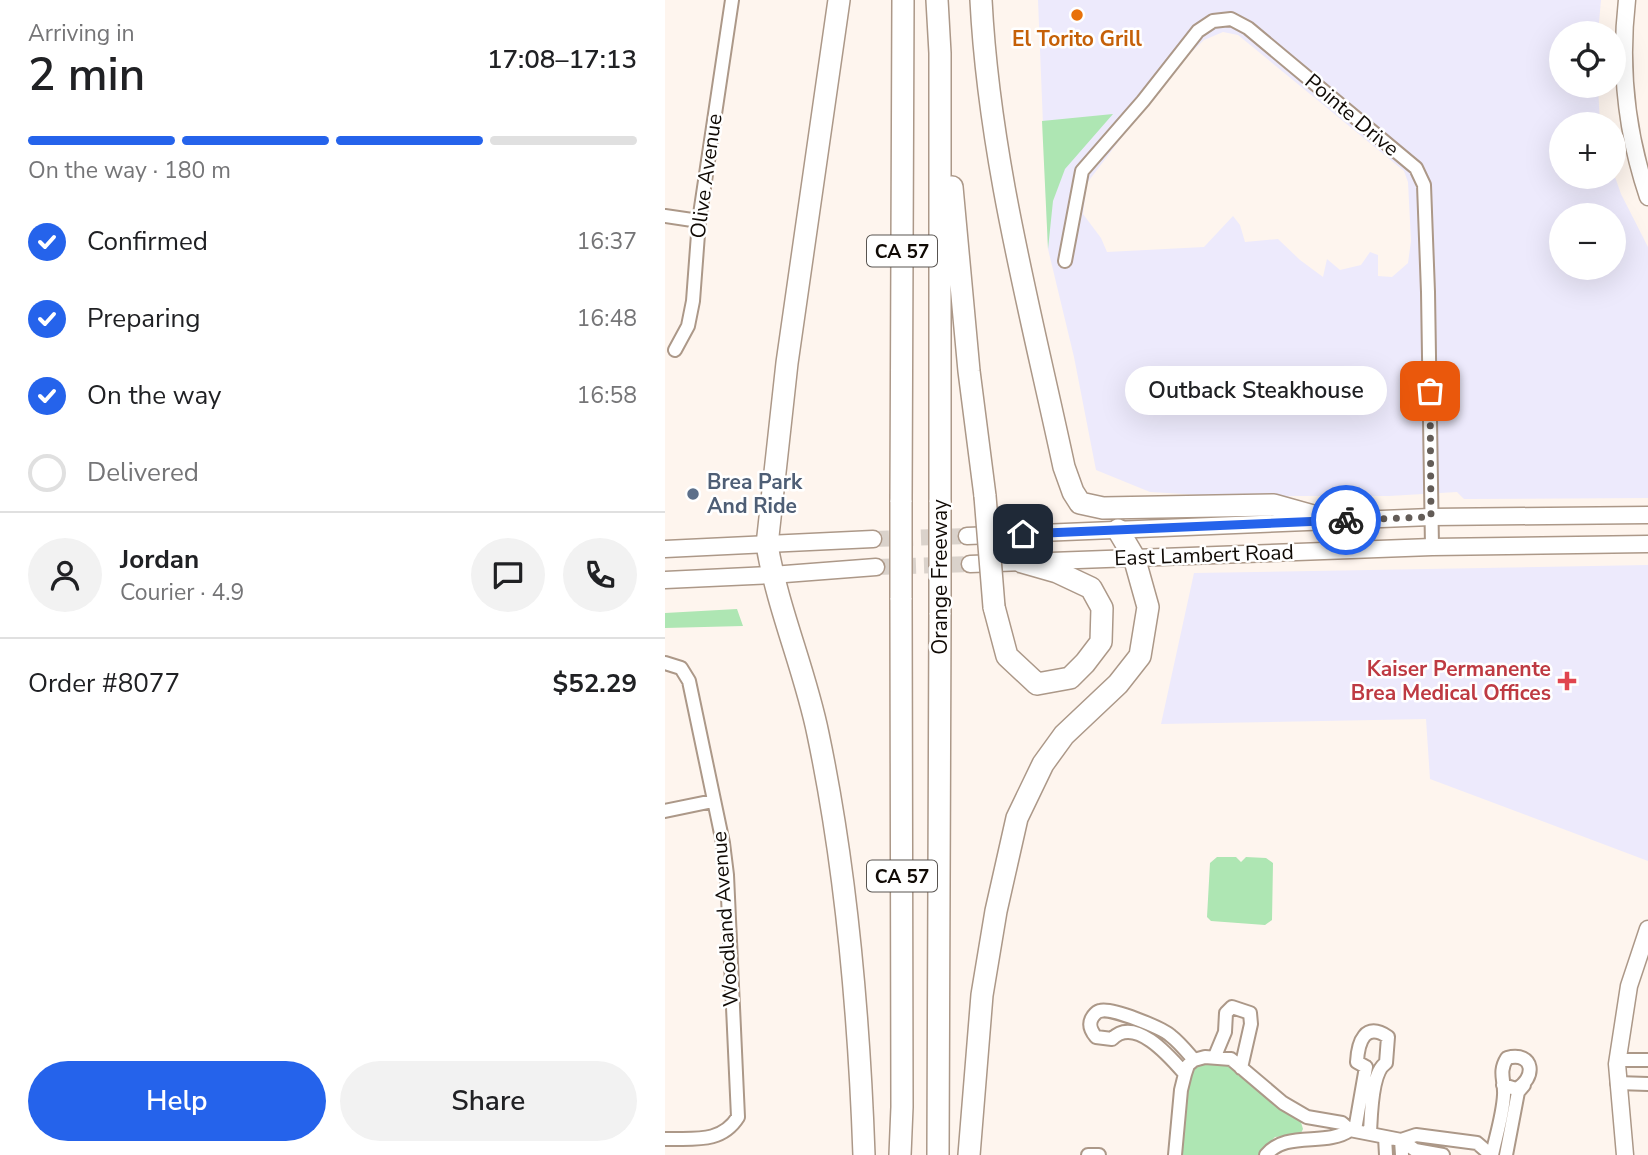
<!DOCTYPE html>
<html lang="en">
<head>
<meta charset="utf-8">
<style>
	body { margin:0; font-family:"Nunito Sans",sans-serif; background:#f2f2f2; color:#202124; height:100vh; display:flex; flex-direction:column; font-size:26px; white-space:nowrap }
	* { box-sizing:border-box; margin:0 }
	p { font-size:23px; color:#757577 }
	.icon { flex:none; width:38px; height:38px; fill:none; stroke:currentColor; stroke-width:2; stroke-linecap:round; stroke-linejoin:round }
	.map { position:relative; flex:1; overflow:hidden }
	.drawer { display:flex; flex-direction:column; background:#fff; width:665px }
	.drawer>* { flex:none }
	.buttons { position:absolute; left:884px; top:21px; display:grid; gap:14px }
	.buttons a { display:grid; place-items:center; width:77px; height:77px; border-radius:50%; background:#fff; box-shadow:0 7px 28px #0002; font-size:35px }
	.pin { position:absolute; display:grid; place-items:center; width:60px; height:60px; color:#fff; margin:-30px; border-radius:14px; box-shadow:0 4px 10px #0006 }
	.courier { position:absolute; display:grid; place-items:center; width:70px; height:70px; margin:-35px; border:5px solid #2563eb; border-radius:50%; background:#fff; color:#222; box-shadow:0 2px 9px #0007 }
	.bubble { position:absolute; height:49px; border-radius:24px; background:#fff; box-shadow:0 7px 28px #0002; font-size:23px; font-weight:600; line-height:49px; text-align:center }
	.overview em { font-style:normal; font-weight:600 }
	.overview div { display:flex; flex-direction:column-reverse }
	.overview { display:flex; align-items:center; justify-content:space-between; height:119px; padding:0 28px }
	h1 { font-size:46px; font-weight:600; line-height:52px }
	.bar { display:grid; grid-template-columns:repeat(4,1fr); gap:10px 7px; align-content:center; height:84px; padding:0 28px }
	.bar i { height:9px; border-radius:5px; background:#e0e0e0 }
	.bar .current { background:#2563eb }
	.bar p { grid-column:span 4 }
	.line { display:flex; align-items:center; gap:18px; padding:0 28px; border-top:2px solid #e0e0e0 }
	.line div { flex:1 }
	.round { display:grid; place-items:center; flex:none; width:74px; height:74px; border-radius:37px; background:#f2f2f2 }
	ol { padding:0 28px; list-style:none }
	li { display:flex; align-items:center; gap:21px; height:77px }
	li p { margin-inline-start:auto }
	li .icon { padding:7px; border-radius:50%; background:#2563eb; color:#fff; stroke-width:4 }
	li:last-child { color:#757577 }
	li i { width:38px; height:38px; border:4px solid #e0e0e0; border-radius:50% }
	.primary-button { display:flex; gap:14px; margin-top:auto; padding:14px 28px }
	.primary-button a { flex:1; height:80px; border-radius:42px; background:#2563eb; color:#fff; font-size:28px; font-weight:600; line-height:80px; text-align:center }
	.primary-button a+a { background:#f2f2f2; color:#202124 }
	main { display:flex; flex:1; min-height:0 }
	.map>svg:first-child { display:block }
	.commercial { fill:#edeafc; fill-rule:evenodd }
	.green { fill:#aee6b3 }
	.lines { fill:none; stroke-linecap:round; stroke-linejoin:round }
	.secondary-tunnel { stroke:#dad2cb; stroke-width:16; stroke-dasharray:16 8; stroke-linecap:butt }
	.street-casing { stroke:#ac9888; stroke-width:16 }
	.secondary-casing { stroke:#ac9888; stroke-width:19 }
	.highway-casing { stroke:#ac9888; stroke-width:24 }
	.street { stroke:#fff; stroke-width:12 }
	.secondary { stroke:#fff; stroke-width:16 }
	.highway { stroke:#fff; stroke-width:21 }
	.highway-bridge-casing { stroke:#ac9888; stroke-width:24; stroke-linecap:butt }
	.highway-bridge { stroke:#fff; stroke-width:21 }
	.done { stroke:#635c57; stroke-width:7; stroke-dasharray:0 12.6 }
	.route { stroke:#2563eb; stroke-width:9 }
	.food-dot { fill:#e8710a; stroke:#fff; stroke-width:2.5 }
	.service-dot { fill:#5c6f8a; stroke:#fff; stroke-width:2.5 }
	.health-dot { fill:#e0444e; stroke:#fff; stroke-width:2.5 }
	.labels { text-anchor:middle; stroke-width:5; stroke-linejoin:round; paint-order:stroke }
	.shield { fill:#fff; stroke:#585450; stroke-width:2 }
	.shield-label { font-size:19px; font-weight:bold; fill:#100a05 }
	.food-label { font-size:21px; font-weight:bold; fill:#c56008; stroke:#fff }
	.street-label { font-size:21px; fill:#100a05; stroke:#fff }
	.service-label { font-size:21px; font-weight:bold; fill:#4e5e75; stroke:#fff; text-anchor:start }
	.health-label { font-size:21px; font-weight:bold; fill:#be3a42; stroke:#fff; text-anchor:end }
</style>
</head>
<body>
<main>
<section class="drawer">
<div class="overview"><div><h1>2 min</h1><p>Arriving in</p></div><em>17:08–17:13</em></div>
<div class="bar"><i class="current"></i><i class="current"></i><i class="current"></i><i></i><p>On the way · 180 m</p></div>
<ol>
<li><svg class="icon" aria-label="check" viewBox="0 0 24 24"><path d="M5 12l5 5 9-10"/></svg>Confirmed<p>16:37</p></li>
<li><svg class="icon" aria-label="check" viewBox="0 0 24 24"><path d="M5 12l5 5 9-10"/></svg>Preparing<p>16:48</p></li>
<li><svg class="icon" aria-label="check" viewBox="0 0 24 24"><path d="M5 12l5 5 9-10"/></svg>On the way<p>16:58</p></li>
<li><i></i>Delivered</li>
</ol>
<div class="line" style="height:126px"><a class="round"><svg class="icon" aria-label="person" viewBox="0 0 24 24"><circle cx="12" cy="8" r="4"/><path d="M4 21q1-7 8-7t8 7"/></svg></a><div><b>Jordan</b><p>Courier · 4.9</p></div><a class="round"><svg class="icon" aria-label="chat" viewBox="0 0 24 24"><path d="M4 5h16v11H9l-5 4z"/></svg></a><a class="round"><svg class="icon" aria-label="phone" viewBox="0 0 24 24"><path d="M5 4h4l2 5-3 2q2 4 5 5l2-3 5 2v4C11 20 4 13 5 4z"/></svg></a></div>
<div class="line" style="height:91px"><div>Order #8077</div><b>$52.29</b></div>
<div class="primary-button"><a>Help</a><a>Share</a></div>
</section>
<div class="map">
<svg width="983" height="1155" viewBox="0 0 983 1155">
	<rect width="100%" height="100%" fill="#fef5ee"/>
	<path class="commercial" d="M373,0H936L933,33H896V86H933L935,124H896V177H948L949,174L956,194L983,247V498L799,499L792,492L724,496H626L603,499L485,492L431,470L409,357L383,249ZM558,32L573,35L739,171L743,182L746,241L743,263L727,277L713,276V255L705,252L696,265L675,270L662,259L658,277L635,260L613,239L580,242L575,225L568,216L539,247L442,252L436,238L418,214L422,183L508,70L539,40ZM896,215H948V268H896Z
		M983,565V861L765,779L761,719L496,724L529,573Z"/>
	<path class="green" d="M448,114L400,169L388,201L383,249L377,121Z
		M72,609L78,626L0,628V613Z
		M552,857H571L576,862L581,857L601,858L608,863L607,920L600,925L546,921L542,917L545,863Z
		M545,1061L558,1062L595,1093L635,1119L638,1129L635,1135L610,1137L593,1155H517L523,1080L529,1068Z"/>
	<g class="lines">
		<path class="secondary-tunnel" d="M208,539L302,536
			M211,567L305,564"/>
		<g class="street-casing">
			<path id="street" d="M0,216L34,221
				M400,261L417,171L478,101L533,31L548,21L566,19L583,28L751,168L759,185L763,292L767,547
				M10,350L23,326L28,301L34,221L67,0
				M0,663L16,668L24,681L58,843L62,875L73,1117C56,1144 28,1138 0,1139
				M0,811L48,801
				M550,1056L560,1032L561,1013L567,1007L585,1013L586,1024L576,1068
				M952,1060H983
				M701,1067L692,1062C693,1042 700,1021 723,1037L721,1063C706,1072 706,1116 705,1133
				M520,1074C506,1058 470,1015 447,1039L431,1037C426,1031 423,1025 427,1018C428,1016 432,1011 435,1011C446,1007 497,1028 506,1036C515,1043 522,1052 529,1060
				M952,1083L983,1084
				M690,1130L701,1067
				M720,1137L721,1155
				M423,1155H434
				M510,1155L516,1090L520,1074L523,1065L529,1060L540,1057L566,1059L618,1103L642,1117L677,1123L685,1130L736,1140L737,1155
				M601,1155C621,1130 661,1147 685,1130
				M778,1155L750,1150L736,1140L751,1135L812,1143L826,1155
				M827,1155C831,1136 838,1115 839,1095C840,1081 833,1072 842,1058C870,1051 871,1079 851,1089L838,1085
				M841,1155L853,1092L859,1085"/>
		</g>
		<g class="secondary-casing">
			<path id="secondary" d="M962,0C954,69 961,132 983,197
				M302,536L766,517L983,515
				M0,549L208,539
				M305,564L767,547L983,544
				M0,580L107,575L211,567
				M960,1155L952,1064L964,986L983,929"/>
		</g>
		<g class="highway-casing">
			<path id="highway" d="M174,0L122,363L102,545C113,610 140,670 153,734C182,872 194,1015 199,1155
				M272,0L275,53V502
				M316,0C324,158 366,313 399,467L408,492L415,503L438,508L609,505L666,521
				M287,187L304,371L320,496
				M236,502L238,0
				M329,607L342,656L372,684L405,678L420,663L436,642L437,608L426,588L392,572L357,562
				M235,1155L237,1107L236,598
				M273,1155L275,613
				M304,1155L317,995L331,911L352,818L378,764L399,735L453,684L475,656L483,607L469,557L453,530"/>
		</g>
		<use href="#street" class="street"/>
		<use href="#secondary" class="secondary"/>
		<use href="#highway" class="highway"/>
		<g class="highway-bridge-casing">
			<path id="highway-bridge" d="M320,496L329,607
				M275,502V613
				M236,598V502"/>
		</g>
		<use href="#highway-bridge" class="highway-bridge"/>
	</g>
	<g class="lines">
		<path class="done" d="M681,520L766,517L765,391"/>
		<path class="route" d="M358,534L681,520"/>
	</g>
	<circle class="food-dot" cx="412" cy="15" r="7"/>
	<circle class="service-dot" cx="28" cy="494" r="7"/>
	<path class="health-dot" d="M898.5 670.5h7v7h7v7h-7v7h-7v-7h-7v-7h7z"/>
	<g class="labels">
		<g class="shield">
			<rect x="202" y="235.5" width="70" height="31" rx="5"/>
			<rect x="202" y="860.5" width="70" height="31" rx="5"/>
		</g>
		<g class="shield-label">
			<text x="237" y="258">CA 57</text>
			<text x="237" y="883">CA 57</text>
		</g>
		<g class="food-label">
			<text x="412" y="46">El Torito Grill</text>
		</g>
		<g class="street-label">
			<text transform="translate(687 115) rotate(40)" y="7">Pointe Drive</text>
			<text transform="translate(41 176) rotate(-82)" y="7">Olive Avenue</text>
			<text transform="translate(539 555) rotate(-2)" y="7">East Lambert Road</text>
			<text transform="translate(275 577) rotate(-90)" y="7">Orange Freeway</text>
			<text transform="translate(60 919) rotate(-94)" y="7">Woodland Avenue</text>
		</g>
		<g class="service-label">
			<text x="42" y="489">Brea Park<tspan x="42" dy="24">And Ride</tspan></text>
		</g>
		<g class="health-label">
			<text x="886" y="676">Kaiser Permanente<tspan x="886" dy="24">Brea Medical Offices</tspan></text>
		</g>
	</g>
</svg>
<div class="buttons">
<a><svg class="icon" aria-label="locate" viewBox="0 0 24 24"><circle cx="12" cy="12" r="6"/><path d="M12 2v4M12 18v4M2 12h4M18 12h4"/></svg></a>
<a>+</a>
<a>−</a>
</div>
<div class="pin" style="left:765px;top:391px;background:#ea580c"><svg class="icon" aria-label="bag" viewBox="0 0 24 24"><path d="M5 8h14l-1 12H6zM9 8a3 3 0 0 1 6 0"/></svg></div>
<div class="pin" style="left:358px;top:534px;background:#1f2937"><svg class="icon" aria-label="home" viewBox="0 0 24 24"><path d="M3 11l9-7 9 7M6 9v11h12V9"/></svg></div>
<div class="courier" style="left:681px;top:520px"><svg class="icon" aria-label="bike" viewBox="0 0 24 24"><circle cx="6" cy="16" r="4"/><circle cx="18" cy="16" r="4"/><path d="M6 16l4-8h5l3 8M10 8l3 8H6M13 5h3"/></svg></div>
<div class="bubble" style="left:460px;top:366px;width:262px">Outback Steakhouse</div>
</div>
</main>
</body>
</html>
